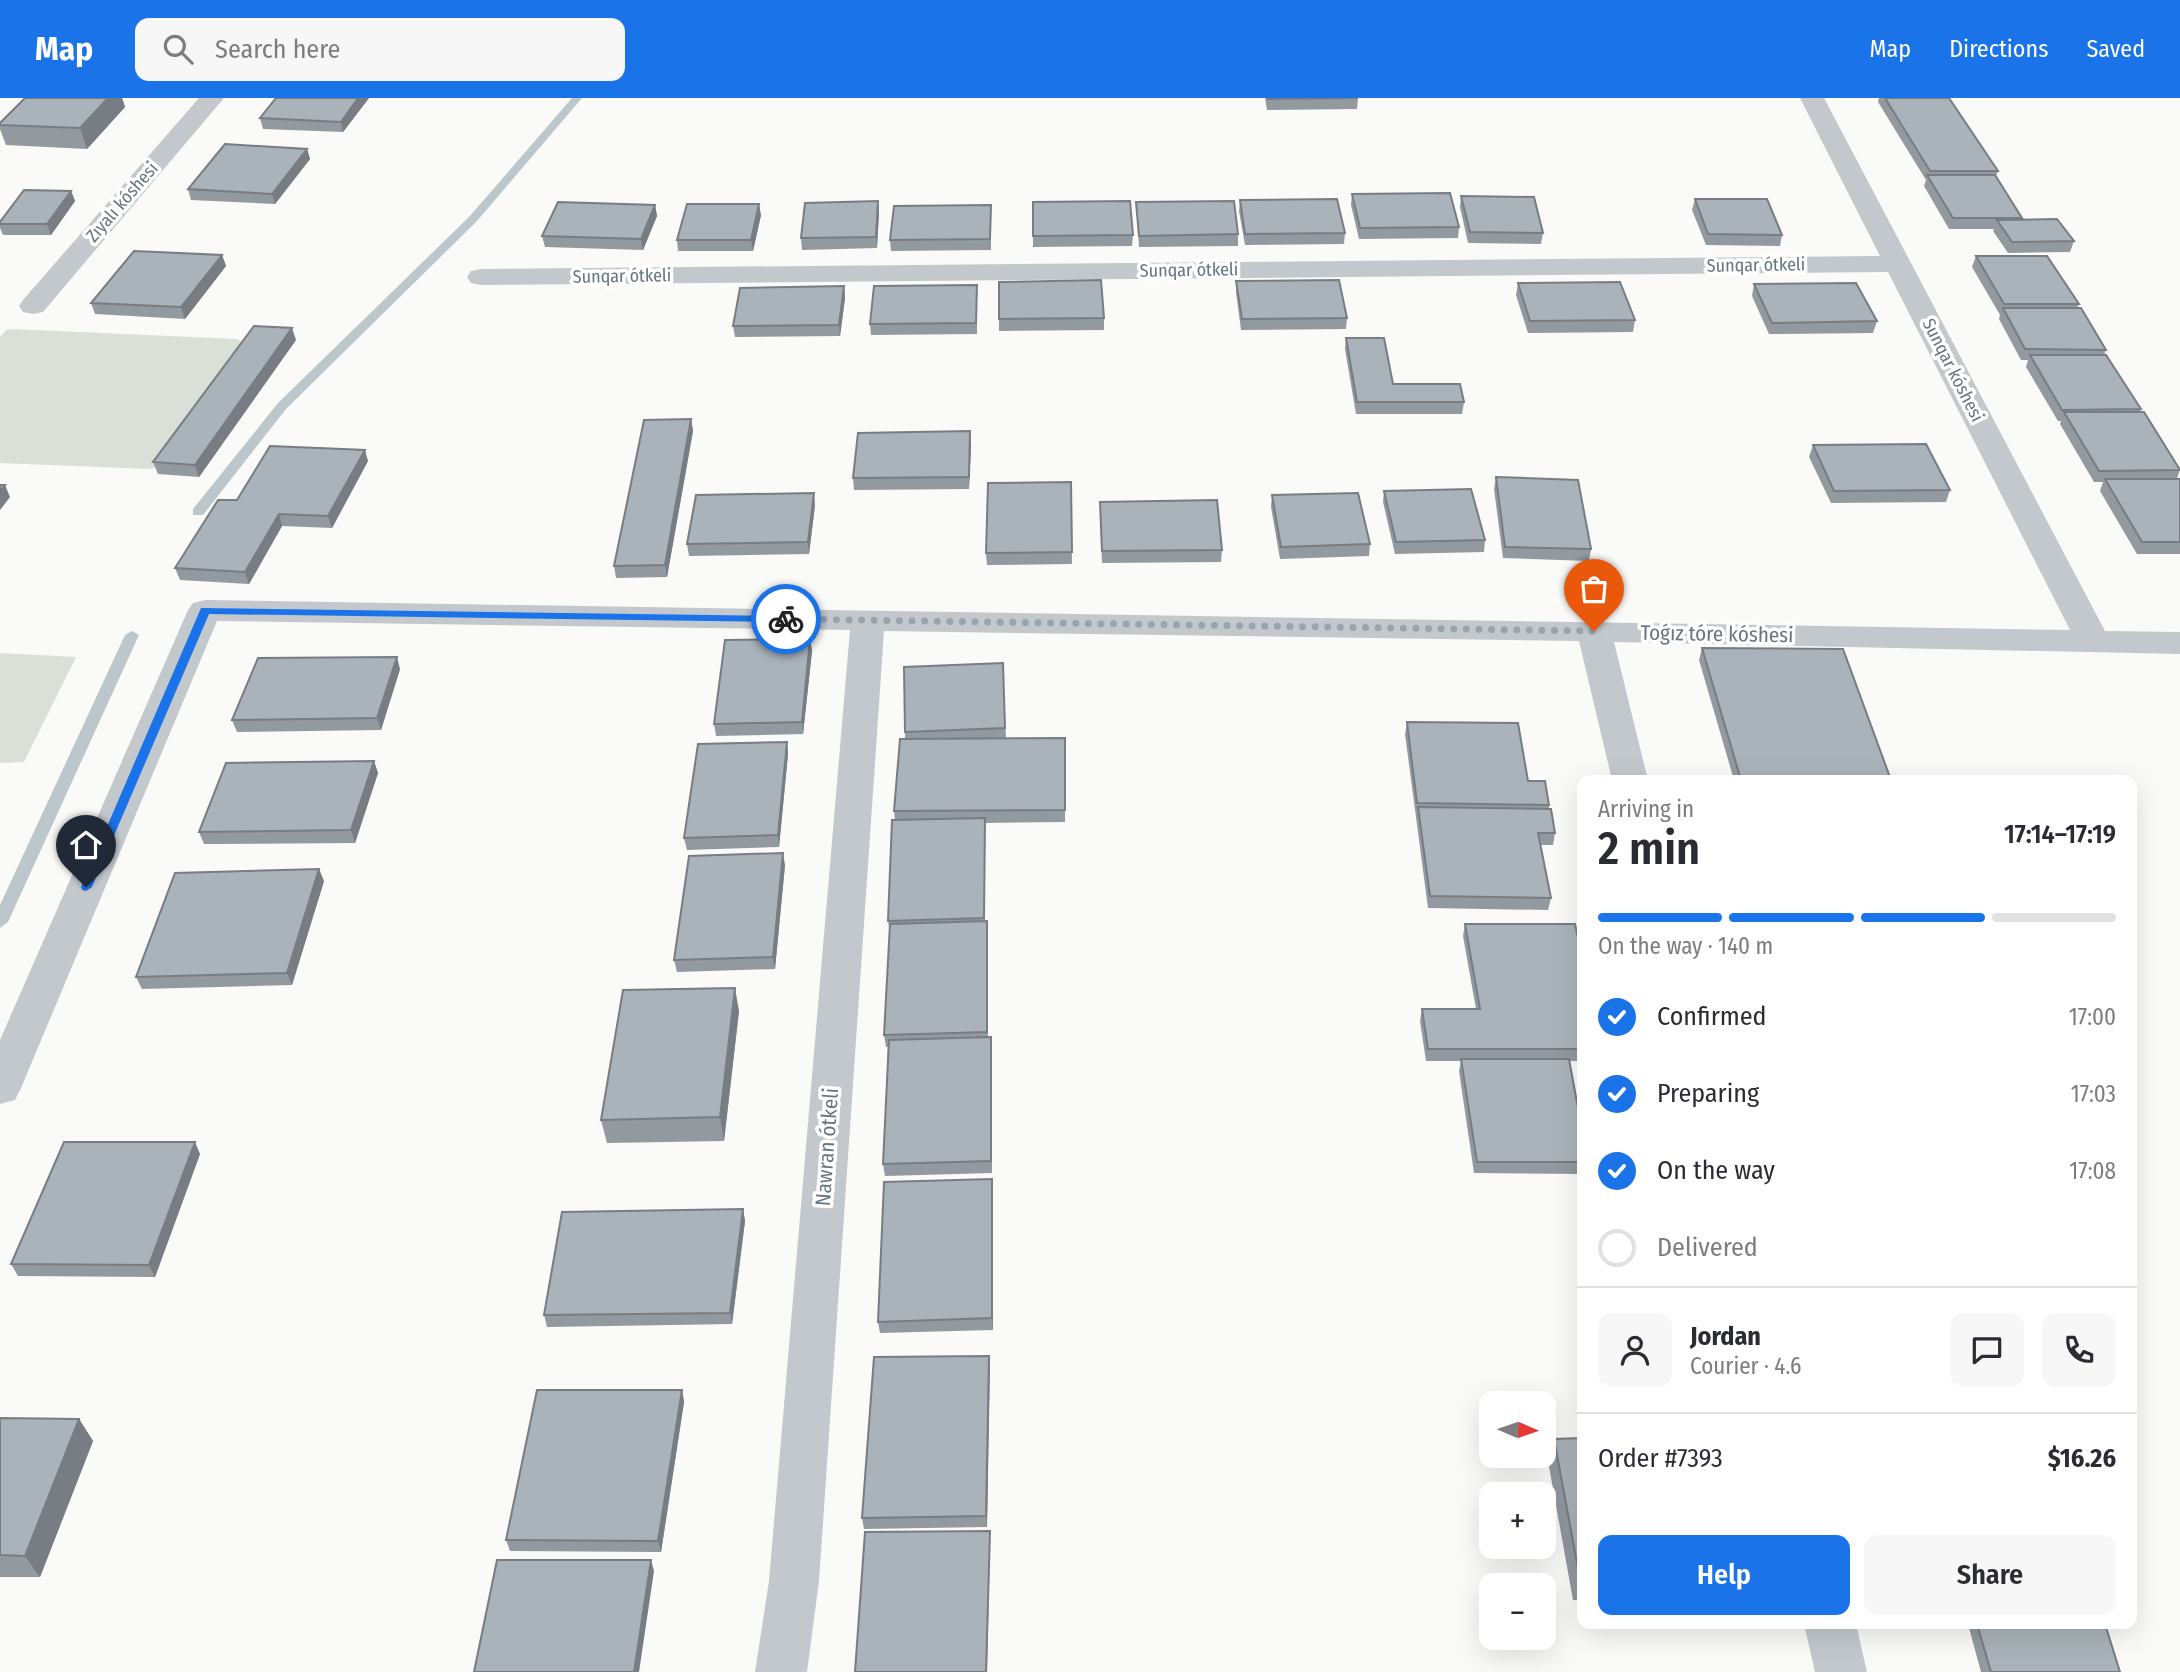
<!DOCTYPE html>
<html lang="en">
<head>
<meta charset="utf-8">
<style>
	body { margin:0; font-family:"Fira Sans Condensed",sans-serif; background:#f7f7f7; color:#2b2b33; height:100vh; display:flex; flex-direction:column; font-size:26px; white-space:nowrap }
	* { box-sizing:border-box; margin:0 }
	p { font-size:23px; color:#7c7c81 }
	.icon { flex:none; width:38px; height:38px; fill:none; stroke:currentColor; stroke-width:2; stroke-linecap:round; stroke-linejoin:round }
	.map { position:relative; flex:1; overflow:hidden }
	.side { position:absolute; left:1577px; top:677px; width:560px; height:854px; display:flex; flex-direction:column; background:#fff; border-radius:14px; box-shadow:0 7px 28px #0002 }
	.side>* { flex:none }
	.needle { width:46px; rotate:92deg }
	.buttons { position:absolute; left:1479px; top:1293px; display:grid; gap:14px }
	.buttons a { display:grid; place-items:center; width:77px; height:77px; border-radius:14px; background:#fff; box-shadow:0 7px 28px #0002; font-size:35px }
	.pin { position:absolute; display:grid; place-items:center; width:60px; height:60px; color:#fff; margin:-72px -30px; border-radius:50% 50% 50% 0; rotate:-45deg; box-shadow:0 0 7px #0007 }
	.pin .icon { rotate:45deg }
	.courier { position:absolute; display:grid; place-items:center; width:70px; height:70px; margin:-35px; border:5px solid #1a73e8; border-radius:50%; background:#fff; color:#222; box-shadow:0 2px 9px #0007 }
	.summary em { font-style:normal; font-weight:600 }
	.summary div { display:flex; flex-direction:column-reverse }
	.summary { display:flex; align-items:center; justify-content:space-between; height:119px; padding:0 21px }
	h1 { font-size:46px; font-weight:600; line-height:52px }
	.bar { display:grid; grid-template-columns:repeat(4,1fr); gap:10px 7px; align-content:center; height:84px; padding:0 21px }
	.bar i { height:9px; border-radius:5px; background:#e1e1e2 }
	.bar .selected { background:#1a73e8 }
	.bar p { grid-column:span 4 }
	.line { display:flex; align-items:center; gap:18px; padding:0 21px; border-top:2px solid #e1e1e2 }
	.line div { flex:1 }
	.round { display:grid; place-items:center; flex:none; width:74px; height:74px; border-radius:14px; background:#f7f7f7 }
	ol { padding:0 21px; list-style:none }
	li { display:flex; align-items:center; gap:21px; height:77px }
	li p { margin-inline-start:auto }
	li .icon { padding:7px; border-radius:50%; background:#1a73e8; color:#fff; stroke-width:4 }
	li:last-child { color:#7c7c81 }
	li i { width:38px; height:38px; border:4px solid #e1e1e2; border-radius:50% }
	.action { display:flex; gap:14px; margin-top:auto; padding:14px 21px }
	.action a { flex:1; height:80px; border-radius:14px; background:#1a73e8; color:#fff; font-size:28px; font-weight:600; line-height:80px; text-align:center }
	.action a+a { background:#f7f7f7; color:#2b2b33 }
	header { display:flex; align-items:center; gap:42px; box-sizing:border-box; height:98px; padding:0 35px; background:#1a73e8; color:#fff }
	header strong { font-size:33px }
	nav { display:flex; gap:38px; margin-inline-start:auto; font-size:24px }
	.search { width:490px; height:63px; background:#f7f7f7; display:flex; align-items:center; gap:18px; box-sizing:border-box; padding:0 24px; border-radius:14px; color:#7c7c81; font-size:26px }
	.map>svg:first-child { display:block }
	.green { fill:#dadfd7 }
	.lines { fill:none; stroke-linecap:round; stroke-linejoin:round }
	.stream { fill:#bbc7cb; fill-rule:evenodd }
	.minor { fill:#c3c8cc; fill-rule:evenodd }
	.wall { fill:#929a9f }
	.shaded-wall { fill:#777d82 }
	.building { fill:#aab3b9; stroke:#777d82; stroke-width:2 }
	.route { fill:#1a73e8 }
	.done { stroke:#99a4ac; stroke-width:7; stroke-dasharray:0 12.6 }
	.labels { text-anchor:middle; stroke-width:7; stroke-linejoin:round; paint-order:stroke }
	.far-street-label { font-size:18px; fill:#657683; stroke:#fff }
	.street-label { font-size:21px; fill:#657683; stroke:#fff }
</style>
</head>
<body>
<header>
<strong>Map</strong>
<div class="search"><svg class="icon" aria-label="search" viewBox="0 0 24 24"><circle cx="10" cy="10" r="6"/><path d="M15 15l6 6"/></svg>Search here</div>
<nav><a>Map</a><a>Directions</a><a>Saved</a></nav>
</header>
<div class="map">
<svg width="2180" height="1574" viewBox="0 0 2180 1574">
	<rect width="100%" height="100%" fill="#fafaf8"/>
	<path class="green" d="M12,231L237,241L243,244L157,369L150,371L0,365V239L6,232Z
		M0,555L76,559L24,664L0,665Z"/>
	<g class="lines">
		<path class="stream" d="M572,0H582L477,123L286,311L203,417H193V411L278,305L469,119Z
			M132,533L139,537L8,824L0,830V807L125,537Z"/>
		<path class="minor" d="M199,0H224L43,214L33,216L23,214L19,208L23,202Z
			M1800,0H1824L2105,533L2180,534V556L1614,544L1648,682H1612L1579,543L884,533L819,1483L807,1574H755L769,1483L850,532L217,523L21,990L15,1002L0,1006V942L188,512L193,505L205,502L2070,532L1888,174L481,187L471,185L467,179L471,173L481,171L1880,158Z
			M1804,1526H1856L1867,1574H1815Z"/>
	</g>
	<path class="wall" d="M25,0H122L125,9L87,51L6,47L0,31V25Z
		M276,0H369L343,34L263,31L260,20Z
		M1265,0H1358L1357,11L1267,12Z
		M1879,0H1949L1998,73L1996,78L2022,120V121L2074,143L2070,154L2008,155L1993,133L1994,131H1949L1924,88L1926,82L1878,4Z
		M307,51L310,61L275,106L191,102L188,91Z
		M71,93L75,103L51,137H3L0,130V124Z
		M1352,96L1459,129L1458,140L1359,141L1351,107Z
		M1461,98L1543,135L1541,146L1468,145L1460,109Z
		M1695,101L1782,137L1780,148L1706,147L1692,112Z
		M1240,102L1345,135L1344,146L1245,147L1239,113Z
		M878,103L879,114L877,150L802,152L801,140Z
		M1033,104L1133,137L1132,148L1033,149Z
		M1136,104L1238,136V148L1139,149Z
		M655,107L657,118L643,152L545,149L542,138Z
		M991,107V152L891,153L890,142Z
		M761,117L753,153H678L677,142Z
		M222,157L226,168L185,221L95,216L91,205Z
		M1976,158L2079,206L2077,210L2106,252L2104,257L2141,311L2140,314L2180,371L2177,381H2180V456H2137L2100,393L2103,384H2094L2060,326L2061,323H2058L2026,269L2028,262H2021L1999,221L2000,217L1972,169Z
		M1236,183L1347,220L1346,231L1241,232L1236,194Z
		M1518,185L1635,222L1633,234L1528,235L1516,197Z
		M1754,186L1877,223L1873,235L1769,236L1752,198Z
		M977,187V236L871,237L870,226Z
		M844,188L845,200L840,238L735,239L733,228Z
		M1104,220V232L999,233V221Z
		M1346,240L1393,286L1464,304L1462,316H1356L1345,251Z
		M296,242L199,379L158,376L153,364Z
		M691,321L693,333L667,479L616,480L614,468Z
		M971,345L969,391L854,392L853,380Z
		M1813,347L1950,392L1946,404L1831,405L1809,359Z
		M368,363L332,430L282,428L249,486L180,482L175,470L237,402Z
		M1496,379L1591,451L1589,463L1503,460L1494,391Z
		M1071,384L1072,466L987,467L986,455Z
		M1384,393L1485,442L1484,454L1395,456L1383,404Z
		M1272,397L1370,446L1369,458L1280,461L1271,409Z
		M815,407L809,456L689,458L687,446Z
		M1100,415L1222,452L1221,464L1102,465Z
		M810,541L812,553L803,636L716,638L714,626Z
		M1702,550L1891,682H1734L1699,562Z
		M1003,565L1006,640H1065V724L985,725V823H987V835L988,939H991L992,951V1075L885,1078L883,1066L888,949H886L884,937L890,835L888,823L895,722L894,713L905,641V634Z
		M400,571L381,632L237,634L232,622Z
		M1407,624L1528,683L1549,707V711L1555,735L1553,747H1541L1551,800L1548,812L1428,810L1405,636Z
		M787,644L788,656L779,749L687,752L684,740Z
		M374,663L378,675L355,745L204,746L199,734Z
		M785,767L775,871L677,874L674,862Z
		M324,783L292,887L142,891L136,879Z
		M1465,826L1582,858V963H1570L1578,1010H1582V1076L1474,1075L1459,973L1461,963H1426L1420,923L1422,911H1476L1463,838Z
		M739,913L724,1043L607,1045L601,1022Z
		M200,1056L155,1179L18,1178L11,1166Z
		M993,1093V1232L880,1235L878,1224Z
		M743,1111L745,1123L732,1226L547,1229L544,1217Z
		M989,1258L987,1429L864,1431L862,1420Z
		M682,1292L684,1304L661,1454L510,1453L506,1442Z
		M0,1320L79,1321L93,1343L40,1479H0Z
		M1582,1340V1502H1573L1548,1363L1554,1341Z
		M1968,1526H2105L2120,1574H1981Z"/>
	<path class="shaded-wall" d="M108,0H122L125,9L87,51L80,30Z
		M358,0H369L343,34L341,24Z
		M307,51L310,61L275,106L272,96Z
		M71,93L75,103L51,137L47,126Z
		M878,103L879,114L877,150L876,139Z
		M759,106L761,117L753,153L751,142Z
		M655,107L657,118L643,152L641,141Z
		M222,157L226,168L185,221L181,209Z
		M844,188L845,200L840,238L839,227Z
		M292,230L296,242L199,379L195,367Z
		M691,321L693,333L667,479L665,467Z
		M970,333L971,345L969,391V379Z
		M365,352L368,363L332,430L328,418Z
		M5,387L10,399L0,412V393Z
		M814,395L815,407L809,456L808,444Z
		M279,416L282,428L249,486L245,474Z
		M810,541L812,553L803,636L802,624Z
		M397,559L400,571L381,632L377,620Z
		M787,644L788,656L779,749L778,737Z
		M374,663L378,675L355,745L351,732Z
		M783,755L785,767L775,871L773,859Z
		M319,771L324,783L292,887L287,875Z
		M735,890L739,913L724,1043L720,1019Z
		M195,1044L200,1056L155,1179L149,1167Z
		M992,1081L993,1093V1232L992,1220Z
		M743,1111L745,1123L732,1226L730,1215Z
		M989,1258L990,1269L987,1429L986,1418Z
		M682,1292L684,1304L661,1454L658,1443Z
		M79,1321L93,1343L40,1479L25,1458Z
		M990,1433V1444L987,1574H986Z
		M651,1462L654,1473L639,1574H634Z"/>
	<path class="building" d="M25,0H108L80,30L0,27V25Z
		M276,0H358L341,24L260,20Z
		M1268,0H1358L1268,1Z
		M1885,0H1949L1998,73H1930Z
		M225,46L307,51L272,96L188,91Z
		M1927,77H1995L2022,120H1953Z
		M24,92L71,93L47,126H0V124Z
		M1450,95L1459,129L1360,130L1352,96Z
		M1461,98L1534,99L1543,135L1470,134Z
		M1337,101L1345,135L1245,136L1240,102Z
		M1695,101H1767L1782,137L1708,136Z
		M878,103L876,139L801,140L805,105Z
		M1130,103L1133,137L1033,138V104Z
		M1234,103L1238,136L1139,138L1136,104Z
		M558,104L655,107L641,141L542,138Z
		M687,106H759L751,142H677Z
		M991,107L990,141L890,142L894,108Z
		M2057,121L2074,143L2012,144L1997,122Z
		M134,153L222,157L181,209L91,205Z
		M1976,158H2047L2079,206H2004Z
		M1101,182L1104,220L999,221V184Z
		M1339,182L1347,220L1242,221L1236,183Z
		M1620,184L1635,222L1530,223L1518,185Z
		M1856,185L1877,223L1772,225L1754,186Z
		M977,187L976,225L870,226L874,188Z
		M844,188L839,227L733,228L740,190Z
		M2003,210H2081L2106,252L2025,251Z
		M254,228L292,230L195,367L153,364Z
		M1346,240H1384L1393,286H1460L1464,304H1357Z
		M2030,257H2106L2141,311L2062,312Z
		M2064,314H2144L2180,372L2099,373Z
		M691,321L665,467L614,468L644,322Z
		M970,333L969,379L853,380L858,335Z
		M1926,346L1950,392L1834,393L1813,347Z
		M270,348L365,352L328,418L279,416L245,474L175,470L218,402H237Z
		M1496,379L1578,382L1591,451L1505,449Z
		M2105,381H2180V444H2142Z
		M1071,384L1072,454L986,455L988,385Z
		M0,387H5L0,393Z
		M1471,391L1485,442L1396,444L1384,393Z
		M814,395L808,444L687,446L696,397Z
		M1358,395L1370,446L1281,449L1272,397Z
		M1217,402L1222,452L1102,453L1100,404Z
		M810,541L802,624L714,626L725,542Z
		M1702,550L1843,551L1891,682H1741Z
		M397,559L377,620L232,622L258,560Z
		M1003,565L1005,630L905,634L904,569Z
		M1407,624L1518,625L1528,683H1545L1549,707L1417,705Z
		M1065,640V712L894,713L900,641Z
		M787,644L778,737L684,740L698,646Z
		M374,663L351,732L199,734L226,665Z
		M1418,709L1551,711L1555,735H1538L1551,800L1430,798Z
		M985,720L984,820L888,823L892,722Z
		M783,755L773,859L674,862L689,758Z
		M319,771L287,875L136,879L175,775Z
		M987,823V934L884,937L890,826Z
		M1465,826H1575L1582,858V951H1428L1422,911H1480Z
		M735,890L720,1019L601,1022L623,892Z
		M991,939V1063L883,1066L889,942Z
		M1461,961H1569L1578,1010H1582V1064H1477Z
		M64,1044H195L149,1167L11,1166Z
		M992,1081V1220L878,1224L884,1084Z
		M743,1111L730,1215L544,1217L562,1114Z
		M989,1258L986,1418L862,1420L874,1259Z
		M537,1292H682L658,1443L506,1442Z
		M0,1320L79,1321L25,1458L0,1457Z
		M1582,1340V1481H1580L1554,1341Z
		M990,1433L986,1574H855L865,1434Z
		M497,1462H651L634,1574H474Z
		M1977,1526H2105L2120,1574H1991Z"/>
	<path class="route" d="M201,510L786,518L791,521L786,524L209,516L92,789L86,793L82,792L81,789Z"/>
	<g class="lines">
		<path class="done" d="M786,521L1594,533"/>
	</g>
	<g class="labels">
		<g class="far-street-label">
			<text transform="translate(122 104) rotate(-49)" y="6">Zıyalı kóshesi</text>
			<text transform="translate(1756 167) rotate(-1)" y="6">Sunqar ótkeli</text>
			<text transform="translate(1189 172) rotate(-1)" y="6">Sunqar ótkeli</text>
			<text transform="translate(622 178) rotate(-1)" y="6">Sunqar ótkeli</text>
			<text transform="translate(1953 272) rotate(63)" y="6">Sunqar kóshesi</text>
		</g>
		<g class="street-label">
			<text transform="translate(1717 536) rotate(1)" y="7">Toǵız tóre kóshesi</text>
			<text transform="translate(827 1049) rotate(-86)" y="7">Nawran ótkeli</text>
		</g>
	</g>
</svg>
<div class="buttons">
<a><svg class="needle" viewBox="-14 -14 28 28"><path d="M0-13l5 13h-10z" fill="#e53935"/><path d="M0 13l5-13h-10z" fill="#7c7c81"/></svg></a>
<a>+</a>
<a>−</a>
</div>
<div class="pin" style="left:1594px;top:533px;background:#ea580c"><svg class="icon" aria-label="bag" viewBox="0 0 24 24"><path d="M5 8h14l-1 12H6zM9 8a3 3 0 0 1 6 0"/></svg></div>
<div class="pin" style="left:86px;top:789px;background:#1f2937"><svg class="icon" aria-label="home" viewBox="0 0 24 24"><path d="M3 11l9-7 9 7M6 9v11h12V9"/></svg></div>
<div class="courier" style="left:786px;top:521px"><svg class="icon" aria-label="bike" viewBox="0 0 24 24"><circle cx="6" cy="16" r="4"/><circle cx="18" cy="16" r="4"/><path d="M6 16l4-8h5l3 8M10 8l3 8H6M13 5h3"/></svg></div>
<section class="side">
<div class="summary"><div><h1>2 min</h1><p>Arriving in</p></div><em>17:14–17:19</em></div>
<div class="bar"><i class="selected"></i><i class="selected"></i><i class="selected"></i><i></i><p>On the way · 140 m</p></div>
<ol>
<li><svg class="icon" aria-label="check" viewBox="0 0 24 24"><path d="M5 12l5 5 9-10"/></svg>Confirmed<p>17:00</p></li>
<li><svg class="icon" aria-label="check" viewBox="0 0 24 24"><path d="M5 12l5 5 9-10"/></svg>Preparing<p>17:03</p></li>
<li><svg class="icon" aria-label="check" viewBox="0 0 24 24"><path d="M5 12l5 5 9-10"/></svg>On the way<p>17:08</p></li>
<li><i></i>Delivered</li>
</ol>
<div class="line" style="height:126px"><a class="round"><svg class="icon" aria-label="person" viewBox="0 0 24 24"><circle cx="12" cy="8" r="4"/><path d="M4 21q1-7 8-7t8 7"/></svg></a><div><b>Jordan</b><p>Courier · 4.6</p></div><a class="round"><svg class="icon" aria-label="chat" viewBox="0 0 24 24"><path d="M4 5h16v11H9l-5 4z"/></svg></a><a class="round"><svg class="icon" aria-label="phone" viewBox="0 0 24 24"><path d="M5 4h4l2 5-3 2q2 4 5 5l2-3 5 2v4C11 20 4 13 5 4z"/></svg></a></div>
<div class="line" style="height:91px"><div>Order #7393</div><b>$16.26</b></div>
<div class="action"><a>Help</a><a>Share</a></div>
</section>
</div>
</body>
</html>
